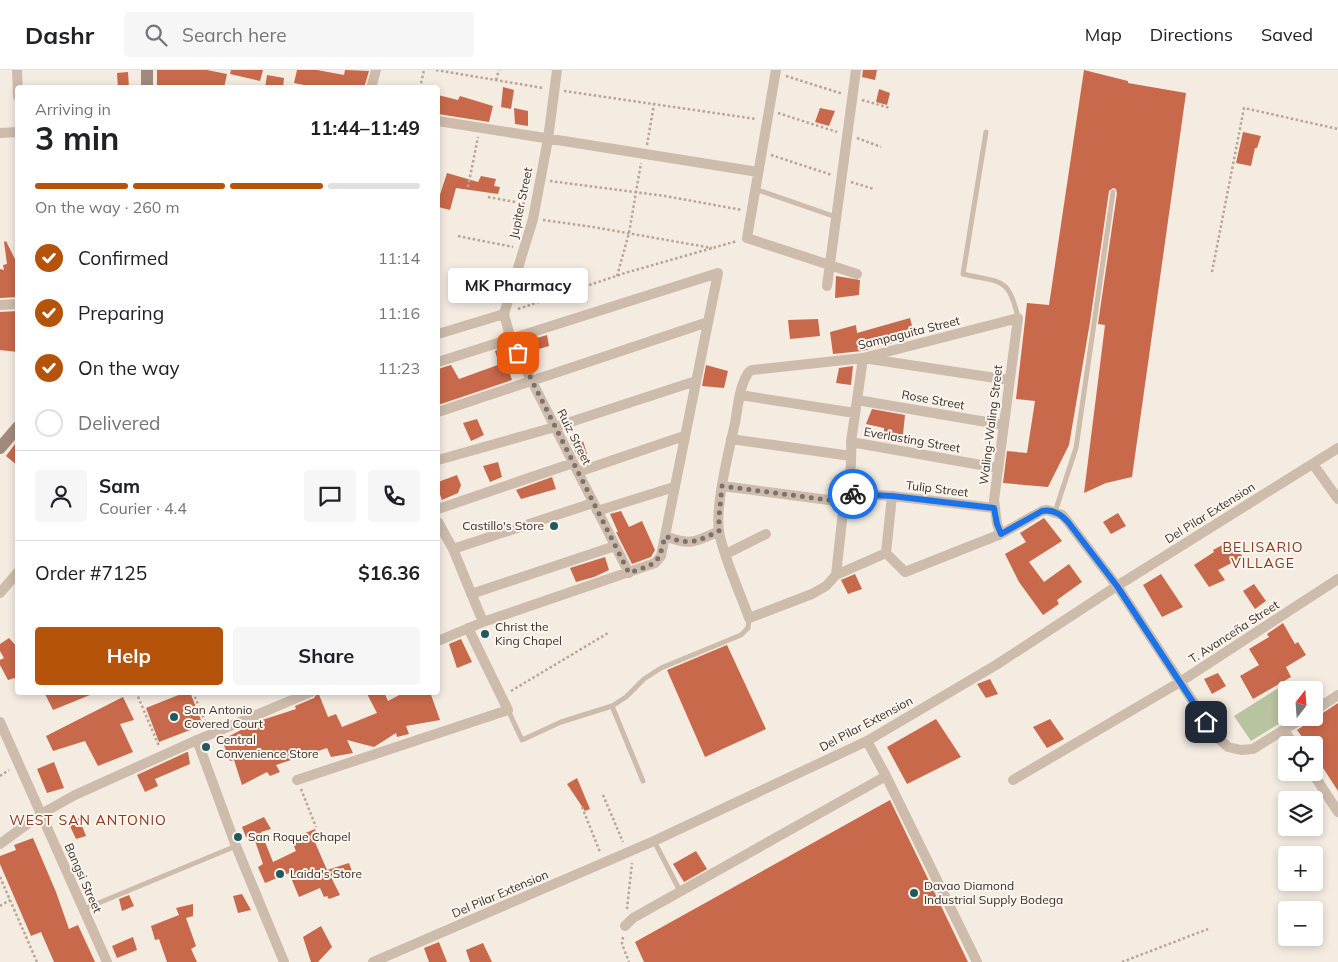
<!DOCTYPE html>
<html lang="en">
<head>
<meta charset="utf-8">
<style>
	body { margin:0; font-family:Mulish,sans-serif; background:#f6f6f6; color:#202124; height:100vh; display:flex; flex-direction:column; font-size:19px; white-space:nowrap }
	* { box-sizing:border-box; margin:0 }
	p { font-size:16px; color:#757577 }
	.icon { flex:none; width:28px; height:28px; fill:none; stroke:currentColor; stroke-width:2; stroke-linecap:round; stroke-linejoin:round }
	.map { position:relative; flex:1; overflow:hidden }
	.drawer { position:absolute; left:15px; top:15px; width:425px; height:610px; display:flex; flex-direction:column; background:#fff; border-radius:5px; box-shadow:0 2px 8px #0003 }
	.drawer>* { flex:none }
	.needle { width:32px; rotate:17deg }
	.controls { position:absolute; left:1278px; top:611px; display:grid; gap:10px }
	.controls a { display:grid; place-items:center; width:45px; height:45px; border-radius:5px; background:#fff; box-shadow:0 2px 8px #0003; font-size:25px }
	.pin { position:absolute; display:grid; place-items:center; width:42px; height:42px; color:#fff; margin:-21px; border-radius:10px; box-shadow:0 2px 8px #0006 }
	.courier { position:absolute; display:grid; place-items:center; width:50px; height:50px; margin:-25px; border:4px solid #1a73e8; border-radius:50%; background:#fff; color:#222; box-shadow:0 1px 6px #0007 }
	.bubble { position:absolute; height:35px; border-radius:5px; background:#fff; box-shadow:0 2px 8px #0003; font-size:16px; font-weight:700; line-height:35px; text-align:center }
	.head em { font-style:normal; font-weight:700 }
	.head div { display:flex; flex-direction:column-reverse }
	.head { display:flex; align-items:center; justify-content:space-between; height:85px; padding:0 20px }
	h1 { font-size:32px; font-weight:700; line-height:38px }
	.bar { display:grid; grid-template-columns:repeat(4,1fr); gap:8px 5px; align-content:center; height:60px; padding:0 20px }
	.bar i { height:6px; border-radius:4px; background:#e0e0e0 }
	.bar .selected { background:#b45309 }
	.bar p { grid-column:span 4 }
	.line { display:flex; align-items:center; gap:12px; padding:0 20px; border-top:1px solid #e0e0e0 }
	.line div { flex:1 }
	.round { display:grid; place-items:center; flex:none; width:52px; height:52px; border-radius:5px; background:#f6f6f6 }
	ol { padding:0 20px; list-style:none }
	li { display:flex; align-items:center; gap:15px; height:55px }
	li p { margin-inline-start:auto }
	li .icon { padding:5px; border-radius:50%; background:#b45309; color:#fff; stroke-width:4 }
	li:last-child { color:#757577 }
	li i { width:28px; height:28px; border:2px solid #e0e0e0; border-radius:50% }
	.cta { display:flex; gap:10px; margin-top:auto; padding:10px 20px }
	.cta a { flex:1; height:58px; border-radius:5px; background:#b45309; color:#fff; font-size:20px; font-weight:700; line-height:58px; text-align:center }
	.cta a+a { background:#f6f6f6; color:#202124 }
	header { display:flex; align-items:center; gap:30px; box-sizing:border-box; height:70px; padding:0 25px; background:#fff; border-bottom:1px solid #e0e0e0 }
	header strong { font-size:24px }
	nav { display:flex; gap:28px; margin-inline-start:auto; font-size:18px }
	.search { width:350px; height:45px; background:#f6f6f6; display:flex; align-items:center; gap:12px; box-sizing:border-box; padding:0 18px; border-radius:5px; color:#757577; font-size:19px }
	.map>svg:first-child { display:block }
	.green { fill:#b8c4a0 }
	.building { fill:#c8694b }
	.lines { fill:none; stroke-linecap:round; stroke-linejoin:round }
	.path { stroke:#b9a596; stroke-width:2.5; stroke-dasharray:2.5 2.5; stroke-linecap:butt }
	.lane { stroke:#cdbbac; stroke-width:5 }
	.street { stroke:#cdbbac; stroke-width:10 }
	.secondary { stroke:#a18a7d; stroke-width:12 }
	.done { stroke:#7c716b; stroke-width:5; stroke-dasharray:0 9 }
	.route { stroke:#1a73e8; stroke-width:6 }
	.poi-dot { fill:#1f5a5e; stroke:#fbf5ee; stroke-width:2 }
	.labels { text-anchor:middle; stroke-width:4; stroke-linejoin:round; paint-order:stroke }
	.street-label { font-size:12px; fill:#3b302b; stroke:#fbf5ee }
	.poi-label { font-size:12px; fill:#3b302b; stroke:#fbf5ee; text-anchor:start }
	.neighbourhood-label { font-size:14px; letter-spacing:1px; fill:#8c3b22; stroke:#fbf5ee }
</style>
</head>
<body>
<header>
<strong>Dashr</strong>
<div class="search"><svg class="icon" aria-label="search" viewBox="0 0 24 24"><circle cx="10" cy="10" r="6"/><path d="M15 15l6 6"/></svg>Search here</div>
<nav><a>Map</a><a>Directions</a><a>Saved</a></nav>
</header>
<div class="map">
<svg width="1338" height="892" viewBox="0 0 1338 892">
	<rect width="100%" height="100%" fill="#f4ebe1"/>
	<path class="green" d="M1280,617L1286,626V648H1288L1251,671L1234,646Z"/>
	<path class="building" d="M157,0H207L227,4L224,18H157Z
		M231,0H263L260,11L230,4Z
		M297,0H317L344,5L345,0L369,1L364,18H319L294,13Z
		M863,0H877L875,10L862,7Z
		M1084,0L1128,11V13L1186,23L1132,407L1106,413L1084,423L1105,255L1098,254L1117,123L1116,119L1113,118L1109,121L1090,252L1069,375L1048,417L1003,413L1007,381L1027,383L1035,331L1016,329L1027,233L1049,235Z
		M128,2L129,18H118L117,3Z
		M267,5L284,8L283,18H265Z
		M503,17L514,20L511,39L501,37Z
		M879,19L890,23L887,35L876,32Z
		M438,25L458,30L460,26L493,36L489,52L438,44Z
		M514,38L528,41V56L515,54Z
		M820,38L835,41L829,56L815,52Z
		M1243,62L1261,66L1257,78H1255L1251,96L1236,93Z
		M447,103L478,112L481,106L496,109L494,116L500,117L498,124L456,118L450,140L438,137V131Z
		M6,171L18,195V227L0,228V199L4,200L3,195L7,194L4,172Z
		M836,206L860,210L859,225L835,228Z
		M18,241V282L0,280V242Z
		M910,248L915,267L862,281L833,284L830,262L856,255L857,263Z
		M818,249L820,266L790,269L788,250Z
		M547,265L549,276L525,283L520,273Z
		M507,277L513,288L499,294L495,281Z
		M506,292L512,310L438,335V299L451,295L459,309Z
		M706,295L728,301L724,318L702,316Z
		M853,296L851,315L836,313L839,298Z
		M872,339L905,345L902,374L884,371V358L866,354Z
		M477,349L484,365L471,371L463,353Z
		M18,370V396L6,386Z
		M583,371L588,387L579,390L571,373Z
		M498,392L502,407L490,412L483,396Z
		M457,405L461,415L458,423L442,430L438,419V412Z
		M552,407L556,419L521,429L516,420Z
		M621,441L629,457L642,451L655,480L651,487L632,494L616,462H618L610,444Z
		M1118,443L1126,456L1111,464L1103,452Z
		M1044,448L1062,471L1029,492L1044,512L1069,494L1082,512L1057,530L1059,534L1043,545L1019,512L1005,484L1026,472L1020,463Z
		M1230,471L1243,487L1218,500L1225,510L1209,517L1194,495L1214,482L1213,480Z
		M605,487L609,500L594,507L576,512L570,498Z
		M855,504L862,519L848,524L841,510Z
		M1161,504L1183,537L1162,547L1143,515Z
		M1254,514L1266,531L1255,539L1243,521Z
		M1283,553L1295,574L1298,572L1306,585L1286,597L1291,607L1253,629L1240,606L1259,595L1249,579L1269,567L1267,564Z
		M9,568L18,578V607L8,610L0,595V590L4,588L0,581V574Z
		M461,569L472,592L457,598L449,574Z
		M727,575L766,659L705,687L667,600Z
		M1218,603L1226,616L1212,624L1204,609Z
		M990,609L998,624L986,628L977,614Z
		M44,622H95V623L53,640Z
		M186,622H190L203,655L159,672L146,638Z
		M318,622L328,647L336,644L342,657L377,643L366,622H384L388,631L405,622H430L440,650L406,656L409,664L397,667L396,663L374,677L347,670L353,683L331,687L327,678L276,695L280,702L270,706L267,702L242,715L234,690L230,691L222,670L256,652L296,639L295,636L314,628Z
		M123,627L134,650L120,654L133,682L98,696L85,671L53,681L46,666Z
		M1338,633V721L1314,684V675H1308L1297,660Z
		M936,649L961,687L907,714L887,677Z
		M1050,649L1064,669L1047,678L1033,657Z
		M187,682H188L190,694L155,709L158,716L145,722L137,705Z
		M54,692L64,718L47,723L37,699Z
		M577,708L590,739L585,741L567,714Z
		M890,730L968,892H644L635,872Z
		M264,747L271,759L261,762L273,792L296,781L291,769L315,759L318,768L314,770L327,800L349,793L353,804L331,807L340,825L329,829L327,826L324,827L320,818L299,827L289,803L265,813L258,797L263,794L253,765L246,767L242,757Z
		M79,748L86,766L76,769L68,752Z
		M33,768L56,822L69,859L78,855L95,892H54L41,862L31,866L0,794V786L16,780L14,775Z
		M696,781L707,799L684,812L673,794Z
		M242,824L251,840L238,843L233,826Z
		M129,825L134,836L122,841L119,829Z
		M193,834V846L186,848L196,876L191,879L197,892H167L159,869L155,870L151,856L179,845L176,838Z
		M321,856L332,877L318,892H311L303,867Z
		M133,867L137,880L117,888L112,876Z
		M439,872L447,892H429L424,878Z
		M483,873L492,892H470L466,880Z"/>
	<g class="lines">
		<path class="path" d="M436,0L543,18
			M786,6L843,24
			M496,10L499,0
			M420,18L424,0
			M564,21L756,49
			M862,30L890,38
			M778,43L837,62
			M857,68L881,77
			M647,75L654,34
			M771,85L832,105
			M550,111L665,126L742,140
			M851,112L874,119
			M468,117L478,67
			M488,127L526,134
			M543,150L593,157L712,178
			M458,166L513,177
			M1212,202L1244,38L1338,59
			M617,206L629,163L641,93
			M518,239L625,203L737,171
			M511,621L608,563
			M136,622L159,676
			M193,622L206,654
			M0,706L9,700
			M301,719L316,757
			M603,725L623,772
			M582,737L600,782
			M0,807L37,892
			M0,836L10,830
			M627,839L632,793
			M623,867L622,874L629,892
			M1122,892L1208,859"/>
		<path class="lane" d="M986,62L963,204C1001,213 1009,206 1018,248
			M755,119L836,147
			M1055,442L1076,378L1113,122
			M612,636L643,711
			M508,640L522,670L561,652L612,636L626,627L644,609L661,598L741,565L748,558L749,548
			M654,771L680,821
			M84,839L236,776"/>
		<path class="street" d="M17,0L18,26
			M557,0L548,69L533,149L504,244L511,270L629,503
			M776,0L747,168L857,204
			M371,18L376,0
			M438,51L758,102
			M0,63L18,62
			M827,216L856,0
			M0,235L18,234
			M438,264L504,244
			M438,292L718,203L665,466L661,486L655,493L483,552L438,571
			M740,325L855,343
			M857,330L1004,355
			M438,342L708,252
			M731,369L851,386
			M851,372L998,398
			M438,390L555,357L696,311
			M1313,394L1338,429
			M578,402L684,366
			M722,416L844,432
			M847,423L892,426L994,438
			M892,426L886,483L836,505L826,516L812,524L749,548C740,522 724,489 719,462C715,435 729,381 735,353C738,337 739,318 747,305C748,302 750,301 752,300L863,288L1018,248L994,430L997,454L1001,464
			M438,439L573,393
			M597,441L674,417
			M438,452L453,479L483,552
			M665,466C690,476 696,472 719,461
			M453,479L593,433
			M886,483L905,502L1001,464L1042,441L1047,440L1062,445L1068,452L1117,516L1215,665L1228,677L1241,680L1253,679L1303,648
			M726,484L766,464
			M836,505L844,432C850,414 852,392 851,372L863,288L1009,310
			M0,523L18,502
			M471,524L615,476
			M1314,641L1338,625
			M0,652L107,892
			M1284,660L1294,675
			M197,670L236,776L284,892
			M867,671L886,706L977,892
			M1312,702L1338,742
			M297,710L508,640L468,558
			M1013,710L1180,612L1338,509
			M0,774L41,744L75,725L197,670L311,622
			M625,856L633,848L886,706
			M373,892L654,771L867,671L996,595L1117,516L1338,378"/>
		<path class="secondary" d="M147,18V0
			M0,378L18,357"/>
	</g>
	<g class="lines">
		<path class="done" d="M518,283L629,503C658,492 658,496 665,466C690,476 696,472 719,461V447L722,416L844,432L847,423L853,424"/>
		<path class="route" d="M853,424L892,426L994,438L997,454L1001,464L1042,441C1053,439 1061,444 1068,452L1117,516L1206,652"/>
	</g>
	<g class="poi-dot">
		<circle cx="554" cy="456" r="5"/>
		<circle cx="485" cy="564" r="5"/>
		<circle cx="174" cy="647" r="5"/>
		<circle cx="206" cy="677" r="5"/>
		<circle cx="238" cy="767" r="5"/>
		<circle cx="280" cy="804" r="5"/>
		<circle cx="914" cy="823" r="5"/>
	</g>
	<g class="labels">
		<g class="street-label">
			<text transform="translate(521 133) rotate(-78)" y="4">Jupiter Street</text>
			<text transform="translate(909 263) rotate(-14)" y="4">Sampaguita Street</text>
			<text transform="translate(933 330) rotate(10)" y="4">Rose Street</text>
			<text transform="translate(991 355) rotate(-83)" y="4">Waling-Waling Street</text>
			<text transform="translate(574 367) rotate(63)" y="4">Ruiz Street</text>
			<text transform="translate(912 370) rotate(10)" y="4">Everlasting Street</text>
			<text transform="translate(937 419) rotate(7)" y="4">Tulip Street</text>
			<text transform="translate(1210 443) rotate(-32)" y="4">Del Pilar Extension</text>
			<text transform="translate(1234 562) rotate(-33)" y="4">T. Avanceña Street</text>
			<text transform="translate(866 654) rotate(-28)" y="4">Del Pilar Extension</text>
			<text transform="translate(83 808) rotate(66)" y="4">Bangsi Street</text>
			<text transform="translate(500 824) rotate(-23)" y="4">Del Pilar Extension</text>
		</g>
		<g class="poi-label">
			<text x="544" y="460" text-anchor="end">Castillo's Store</text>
			<text x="495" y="561">Christ the<tspan x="495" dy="14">King Chapel</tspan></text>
			<text x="184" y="644">San Antonio<tspan x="184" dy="14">Covered Court</tspan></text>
			<text x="216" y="674">Central<tspan x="216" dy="14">Convenience Store</tspan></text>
			<text x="248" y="771">San Roque Chapel</text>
			<text x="290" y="808">Laida's Store</text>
			<text x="924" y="820">Davao Diamond<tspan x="924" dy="14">Industrial Supply Bodega</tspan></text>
		</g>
		<g class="neighbourhood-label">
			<text x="1263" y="482">BELISARIO<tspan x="1263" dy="16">VILLAGE</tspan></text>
			<text x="88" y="755">WEST SAN ANTONIO</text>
		</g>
	</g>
</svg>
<div class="controls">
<a><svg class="needle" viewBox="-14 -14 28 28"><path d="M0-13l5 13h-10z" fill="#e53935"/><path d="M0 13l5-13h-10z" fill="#757577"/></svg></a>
<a><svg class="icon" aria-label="locate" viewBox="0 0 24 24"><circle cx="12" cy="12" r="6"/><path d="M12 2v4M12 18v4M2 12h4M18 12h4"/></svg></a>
<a><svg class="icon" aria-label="layers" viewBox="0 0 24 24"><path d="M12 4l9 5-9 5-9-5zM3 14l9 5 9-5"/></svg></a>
<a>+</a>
<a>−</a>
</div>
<div class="pin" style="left:518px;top:283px;background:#ea580c"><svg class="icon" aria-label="bag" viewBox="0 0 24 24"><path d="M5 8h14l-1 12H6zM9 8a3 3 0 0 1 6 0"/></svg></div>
<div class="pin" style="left:1206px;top:652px;background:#1f2937"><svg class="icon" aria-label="home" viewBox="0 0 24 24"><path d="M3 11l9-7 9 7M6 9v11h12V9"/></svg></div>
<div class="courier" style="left:853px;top:424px"><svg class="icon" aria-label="bike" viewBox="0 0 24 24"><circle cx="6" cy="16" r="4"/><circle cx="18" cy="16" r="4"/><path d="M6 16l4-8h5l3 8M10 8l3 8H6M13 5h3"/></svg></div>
<div class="bubble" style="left:448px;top:198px;width:140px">MK Pharmacy</div>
<section class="drawer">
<div class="head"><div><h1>3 min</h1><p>Arriving in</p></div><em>11:44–11:49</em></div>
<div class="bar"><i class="selected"></i><i class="selected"></i><i class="selected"></i><i></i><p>On the way · 260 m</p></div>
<ol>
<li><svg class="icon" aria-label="check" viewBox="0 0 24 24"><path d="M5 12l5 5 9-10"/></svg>Confirmed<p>11:14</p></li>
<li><svg class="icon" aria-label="check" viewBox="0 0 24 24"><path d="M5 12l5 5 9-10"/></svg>Preparing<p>11:16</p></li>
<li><svg class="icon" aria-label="check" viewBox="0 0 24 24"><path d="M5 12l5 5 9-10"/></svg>On the way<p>11:23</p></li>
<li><i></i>Delivered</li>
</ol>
<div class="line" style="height:90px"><a class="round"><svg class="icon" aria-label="person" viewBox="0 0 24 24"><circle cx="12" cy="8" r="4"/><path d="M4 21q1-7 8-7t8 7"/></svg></a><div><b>Sam</b><p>Courier · 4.4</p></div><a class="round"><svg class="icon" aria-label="chat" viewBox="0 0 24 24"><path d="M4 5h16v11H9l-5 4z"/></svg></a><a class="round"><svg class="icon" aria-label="phone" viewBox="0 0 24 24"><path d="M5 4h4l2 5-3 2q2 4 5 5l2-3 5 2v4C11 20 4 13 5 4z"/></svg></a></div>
<div class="line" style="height:65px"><div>Order #7125</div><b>$16.36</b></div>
<div class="cta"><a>Help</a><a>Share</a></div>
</section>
</div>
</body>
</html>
